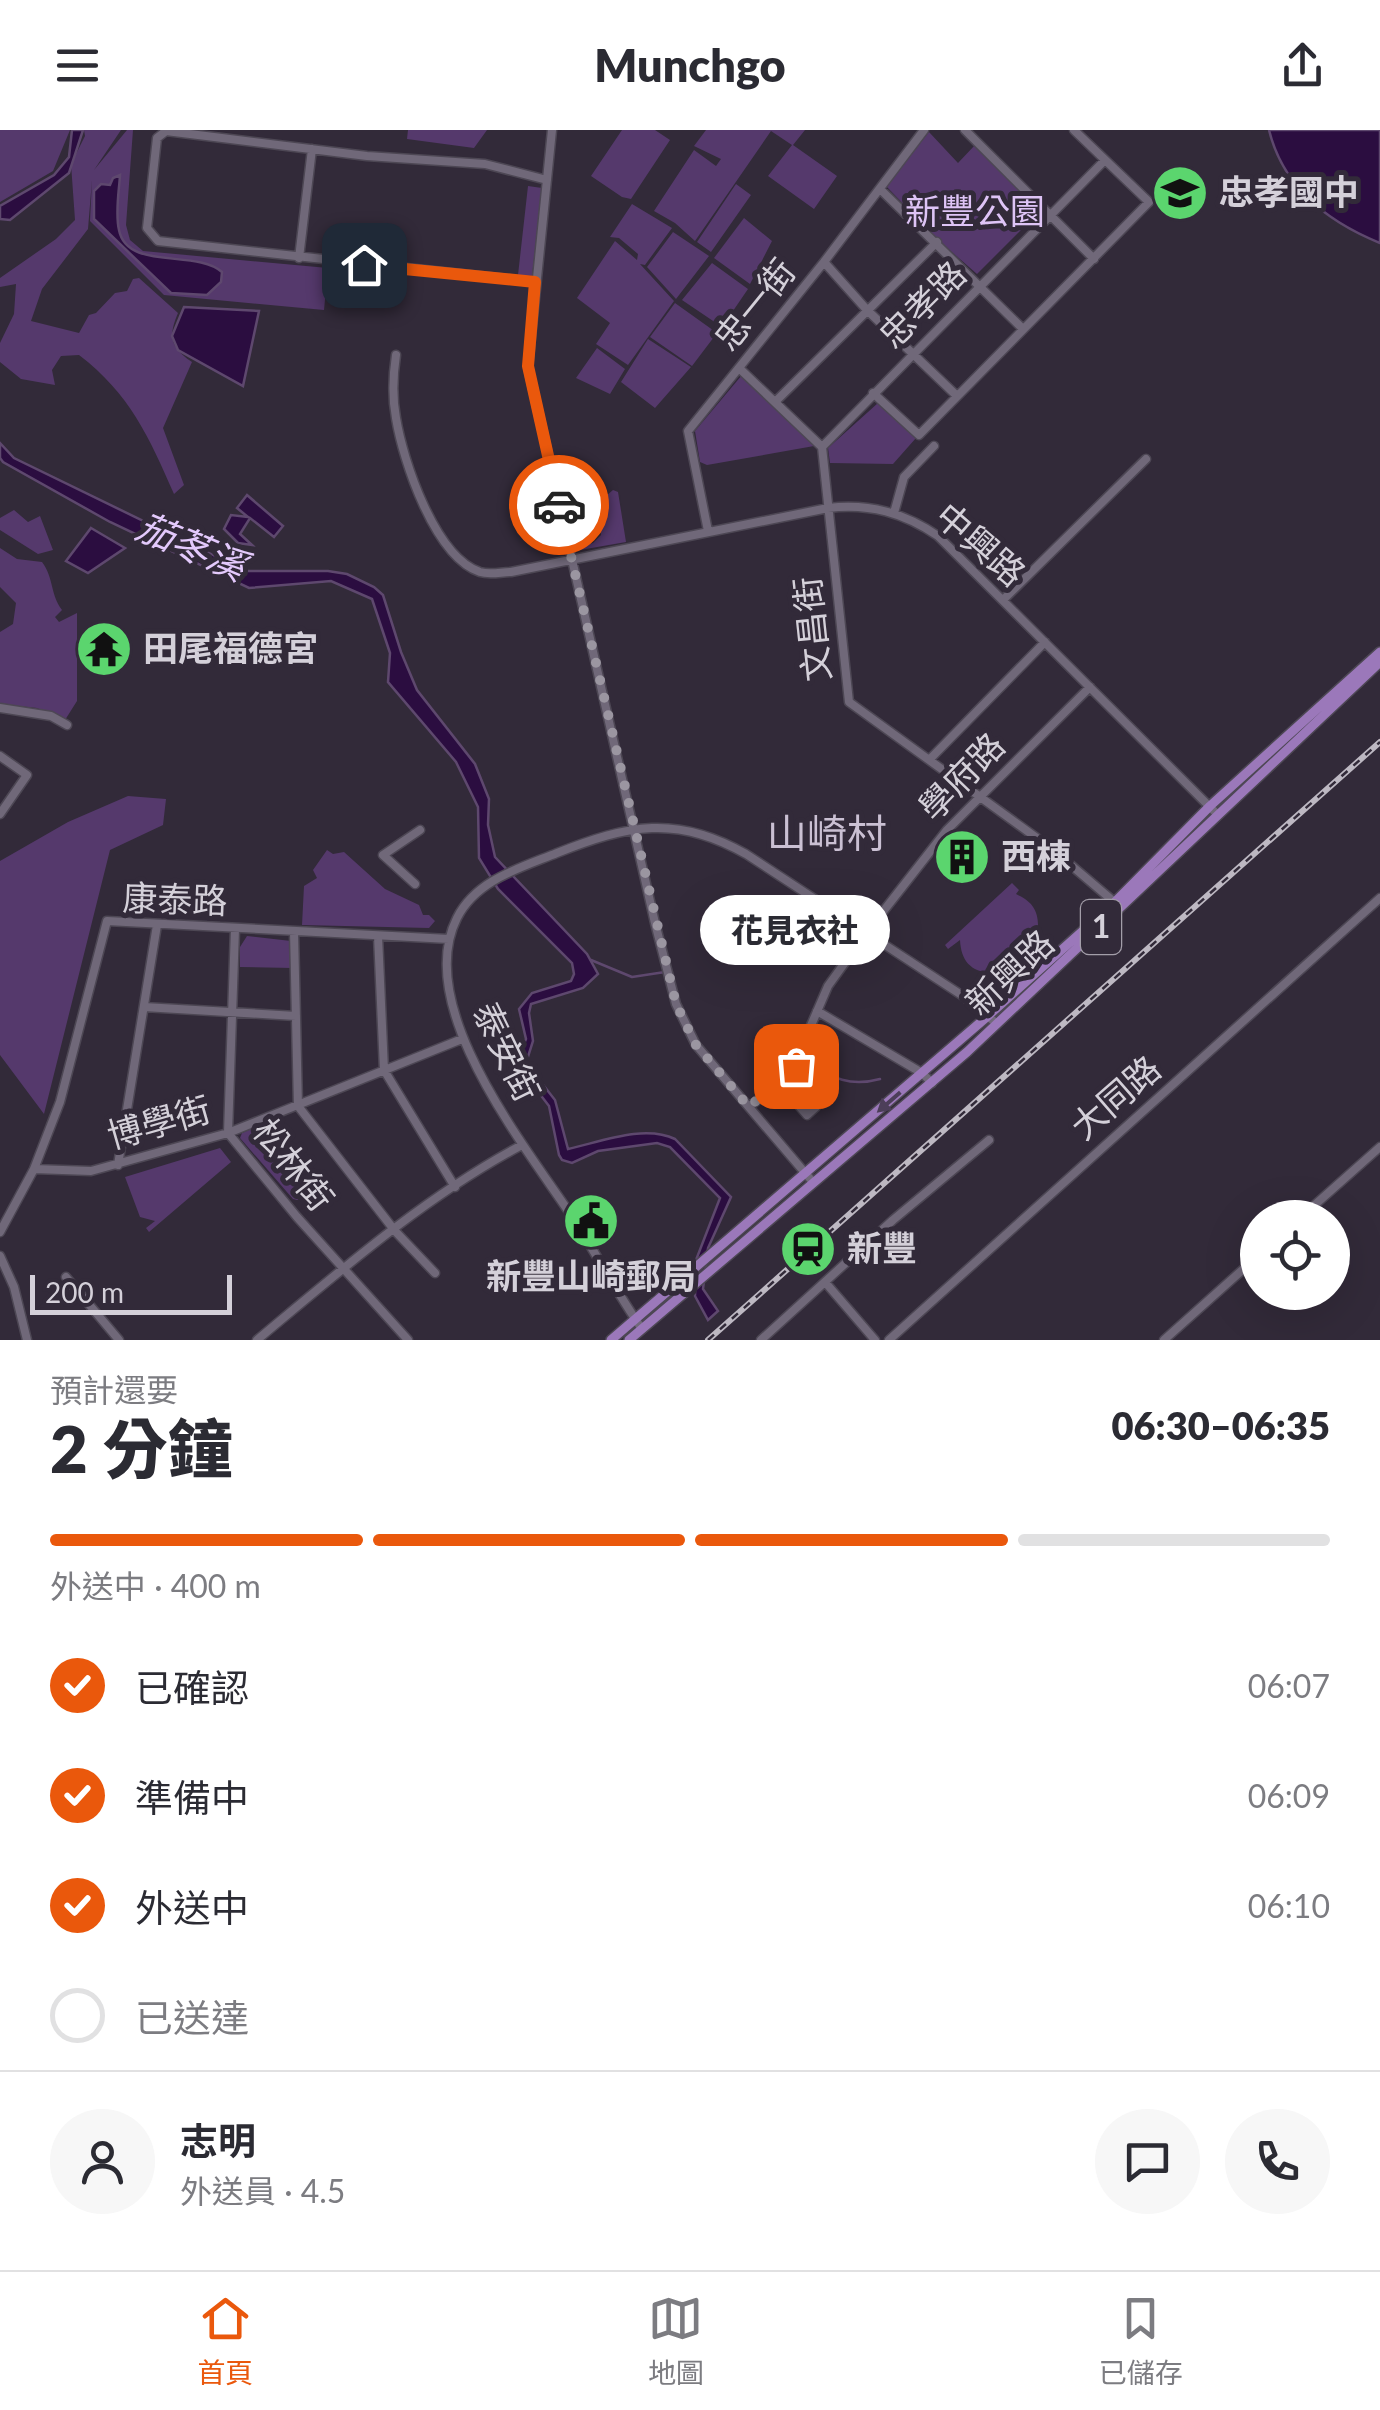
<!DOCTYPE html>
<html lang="zh-TW">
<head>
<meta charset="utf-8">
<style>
	body { margin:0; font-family:Lato,"Noto Sans TC",sans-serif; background:#f7f7f7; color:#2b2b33; height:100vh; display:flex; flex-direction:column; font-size:38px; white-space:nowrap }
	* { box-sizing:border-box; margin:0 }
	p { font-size:32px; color:#7c7c81 }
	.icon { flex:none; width:55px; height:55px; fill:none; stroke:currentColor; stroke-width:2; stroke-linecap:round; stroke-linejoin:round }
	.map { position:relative; height:1210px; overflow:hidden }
	.drawer { display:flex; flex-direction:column; background:#fff; flex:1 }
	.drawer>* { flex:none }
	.buttons { position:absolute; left:1240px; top:1070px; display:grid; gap:20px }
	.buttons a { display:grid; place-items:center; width:110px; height:110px; border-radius:50%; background:#fff; box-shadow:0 10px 40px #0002; font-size:50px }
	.scale { position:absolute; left:30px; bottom:25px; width:202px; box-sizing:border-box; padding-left:10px; border:5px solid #d4d0d9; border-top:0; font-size:28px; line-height:35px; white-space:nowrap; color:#d4d0d9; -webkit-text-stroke:8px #322a39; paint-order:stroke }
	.pin { position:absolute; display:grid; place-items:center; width:85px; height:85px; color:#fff; margin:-42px; border-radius:20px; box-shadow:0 5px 15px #0006 }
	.courier { position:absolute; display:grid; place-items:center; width:100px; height:100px; margin:-50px; border:8px solid #ea580c; border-radius:50%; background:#fff; color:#222; box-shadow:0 2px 12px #0007 }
	.bubble { position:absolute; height:70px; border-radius:35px; background:#fff; box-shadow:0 10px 40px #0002; font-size:32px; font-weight:800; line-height:70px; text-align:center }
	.headline em { font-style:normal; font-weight:800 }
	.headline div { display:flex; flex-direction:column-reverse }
	.headline { display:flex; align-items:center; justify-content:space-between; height:170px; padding:0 50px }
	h1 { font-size:65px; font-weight:800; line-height:75px }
	.bar { display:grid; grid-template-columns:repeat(4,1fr); gap:15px 10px; align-content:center; height:120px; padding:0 50px }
	.bar i { height:12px; border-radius:8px; background:#e1e1e2 }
	.bar .on { background:#ea580c }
	.bar p { grid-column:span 4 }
	.line { display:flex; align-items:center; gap:25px; padding:0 50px; border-top:2px solid #e1e1e2 }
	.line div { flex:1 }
	.round { display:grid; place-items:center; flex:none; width:105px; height:105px; border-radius:52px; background:#f7f7f7 }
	ol { padding:0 50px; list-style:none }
	li { display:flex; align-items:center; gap:30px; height:110px }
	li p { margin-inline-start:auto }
	li .icon { padding:10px; border-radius:50%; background:#ea580c; color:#fff; stroke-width:4 }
	li:last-child { color:#7c7c81 }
	li i { width:55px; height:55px; border:5px solid #e1e1e2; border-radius:50% }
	header { display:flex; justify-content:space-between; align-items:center; height:130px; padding:0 50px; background:#fff; font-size:45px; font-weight:800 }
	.dock { display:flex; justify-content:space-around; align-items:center; height:140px; border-top:2px solid #e1e1e2; background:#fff; font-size:28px; color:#7c7c81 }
	.dock a { display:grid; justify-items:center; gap:5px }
	.dock .on { color:#ea580c }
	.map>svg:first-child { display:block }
	.green { fill:#55396c }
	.water { fill:#2b0d40; stroke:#5e486e; stroke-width:2.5 }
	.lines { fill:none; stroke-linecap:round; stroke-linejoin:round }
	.stream { stroke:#5e486e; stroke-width:2.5 }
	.minor-casing { stroke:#4d4754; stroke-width:11 }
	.major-casing { stroke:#4d4754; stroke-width:12 }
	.minor { stroke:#706879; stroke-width:8 }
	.major { stroke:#9b78ba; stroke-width:9 }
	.rail-casing { stroke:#bdb8c2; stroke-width:6 }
	.rail { stroke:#322a39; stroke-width:2.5; stroke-dasharray:8; stroke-linecap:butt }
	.oneway { fill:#4c3e59 }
	.done { stroke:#9b96a1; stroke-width:10; stroke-dasharray:0 18 }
	.route { stroke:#ea580c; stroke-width:12 }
	.labels { text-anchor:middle; stroke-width:10; stroke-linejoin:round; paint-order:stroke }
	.shield { fill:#322a39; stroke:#a39ea9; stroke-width:2.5 }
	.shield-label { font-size:32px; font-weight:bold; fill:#d4d0d9 }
	.poi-label { font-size:35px; font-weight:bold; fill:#d4d0d9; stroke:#322a39; text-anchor:start }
	.park-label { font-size:35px; fill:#dec4f6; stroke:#322a39 }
	.street-label { font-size:35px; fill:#d4d0d9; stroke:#322a39 }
	.water-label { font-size:38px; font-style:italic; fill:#e3c9fc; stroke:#322a39 }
	.quarter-label { font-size:40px; fill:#cac0d3; stroke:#322a39 }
</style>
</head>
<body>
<header><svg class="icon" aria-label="menu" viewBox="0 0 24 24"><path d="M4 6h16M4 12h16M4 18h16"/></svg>Munchgo<svg class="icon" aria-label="share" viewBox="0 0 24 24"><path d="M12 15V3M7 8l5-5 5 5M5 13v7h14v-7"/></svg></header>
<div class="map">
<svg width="1380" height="1210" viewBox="0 0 1380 1210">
	<rect width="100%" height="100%" fill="#322a39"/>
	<path class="green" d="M0,0H70L53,41L0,72Z
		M84,0H121L94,40L127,0H133L126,95L130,110L143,121L328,138L324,180L164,165L90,91L92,50L88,99L42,159L31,191L79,203L89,185L96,183L115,163L127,161L133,149L139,148L178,183C168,207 170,217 192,232L163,298L184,355L174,364C149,307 130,264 79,225L61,226L52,240L55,255L21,249L0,232V213L14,184L16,154L0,157V148L56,109L75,90L71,34L85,6Z
		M408,0H487L474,18L407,9Z
		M622,0H655L670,10L631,69L622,67L591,46Z
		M706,0H805L793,15L837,46L814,79L768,46L792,15L771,1L695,111L675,93L654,81L694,20L716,36L721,29L694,16Z
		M929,2L958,33L975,15L1040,81L977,144L937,109L886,56Z
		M736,54L751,65L711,122L697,112Z
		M528,56L542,58L532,146L518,145Z
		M632,74L672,98L645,135L640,134L674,171L628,235L596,214L610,193L577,168L615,111L637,130L638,124L619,108L610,107Z
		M744,88L772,111L750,154L714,128Z
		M673,102L709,126L676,169L647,137Z
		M712,133L748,159L722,197L682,170Z
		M675,173L717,203L692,236L650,207Z
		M648,209L691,237L655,278L621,252Z
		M597,218L625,239L610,264L576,248Z
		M742,245L815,314L814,316L707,335L700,332L695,301Z
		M878,273L916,308L893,334L830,333L828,318Z
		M613,360L618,362L626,412L580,420L576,418L593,413L601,405L600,371Z
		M14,380L28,392L40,386L53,420L38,424L0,400V388Z
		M0,418L17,429L42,432C54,448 50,464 62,480L55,487L59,492L77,483V571L65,590L37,578L0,574V502L13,494L16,473L0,457Z
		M128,666L166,669L163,695L110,720L44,984L0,925V731L68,692Z
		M327,720L333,724L344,722L385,759L419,775L423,785H429L435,791L429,798L302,795L304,756L317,748L313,740Z
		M1012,753L1019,760L1016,764C1033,772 1039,781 1038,800L992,843C970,842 961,830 960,810L948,819L945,815Z
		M247,806L291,811L293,838L240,837V817Z
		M272,990L323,1056L297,1070L293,1069L240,1008L242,1003Z
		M220,1018L231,1032L149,1102L146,1098L155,1091L140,1087L125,1047Z"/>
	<path class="water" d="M72,0H83L69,43L10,90L0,89V76L54,45L69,27Z
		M1269,0H1380V113C1328,92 1283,57 1269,0Z
		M120,45C119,62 115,83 119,100C127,141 196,119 222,142L221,152L207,165L171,163L94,89V61L101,54L110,55L113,48Z
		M184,177L259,181L243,256L178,220L172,206Z
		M0,313L14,328L246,441H328L347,444L374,457L383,465L401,522L417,560L475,634L489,669L488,695L495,727L587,824L598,844L583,858L531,874L529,883L533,911L526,933L555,970L568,1019C600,1012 644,994 675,1009L731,1067L708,1118L703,1159L718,1181L708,1190L695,1166L696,1130L720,1068L670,1017L657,1013L598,1021L572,1033L562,1030L559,1025L549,976L516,933L526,909L519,879L532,863L571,851L574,844L572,833L498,759L479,728L478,677L456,632L388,552L390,523L372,469L331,451L249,458L110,392L3,332L0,328Z
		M247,365L283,396L274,407L250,388L240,404L252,415L238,413L224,399L231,385L248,387L237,378Z
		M91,398L125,418L88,443L66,431Z"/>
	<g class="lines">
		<path class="stream" d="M591,830L632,847L665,842
			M808,931C832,949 851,957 880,949"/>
		<g class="minor-casing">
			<path id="minor" d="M552,0L528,237L655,793L676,874L696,915L812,1051
				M965,0L1094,129
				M1105,30L822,317L849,572L1052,719L1119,776
				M880,59L1023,199
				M299,128L312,19
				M824,132L867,180L957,266
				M535,152L158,111L147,98L157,8L166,1L367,26L485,34L547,50
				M396,225C393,245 392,267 396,288C403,331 435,427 480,442C490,445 501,442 511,442L828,378C870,373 904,383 938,406L1217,684
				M739,238L822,317
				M873,263L919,305L1149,72L1074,0
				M775,272L937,112
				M894,383L904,347L934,316
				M708,401L688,301L824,132L924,0
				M1003,470L1146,329
				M0,578L51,586L67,595
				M0,626L27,645L0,684
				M930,629L1045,512
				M415,754L383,725L420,700
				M235,799L228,1003L297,1087L408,1210
				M294,802L298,976L395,1101L435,1143
				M378,806L384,940L455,1057
				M144,877L296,886
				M817,881L922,943L932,953
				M779,953L807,985L816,977
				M749,977L790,944L828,856L867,802L947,700L1090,557
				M118,1035L157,795
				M34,1039L91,1041L228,1003L462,909
				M1300,1088L1380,1017
				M0,1102L34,1039L60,972L107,791L449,809
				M0,1126L14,1157L27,1210
				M66,1147L119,1210
				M825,1152L875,1210
				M642,1199C617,1163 597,1125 573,1088C526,1017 412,877 457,788C476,750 520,738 557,723C628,695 676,684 746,724L963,866L996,893
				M257,1210C341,1140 426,1066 522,1015
				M761,1210L893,1090L989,1010
				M889,1210L1380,768
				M1164,1210L1258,1126"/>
		</g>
		<g class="major-casing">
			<path id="major" d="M611,1210L989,885L1115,772L1210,676L1380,522
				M629,1210L967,922L1380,532"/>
		</g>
		<use href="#minor" class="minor"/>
		<use href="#major" class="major"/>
		<g class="rail-casing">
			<path id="rail" d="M708,1210L1380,612"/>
		</g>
		<use href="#rail" class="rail"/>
	</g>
	<defs><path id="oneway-solid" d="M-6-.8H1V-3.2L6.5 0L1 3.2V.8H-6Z" transform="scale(2.5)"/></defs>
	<use class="oneway" href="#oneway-solid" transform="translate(889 972) rotate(139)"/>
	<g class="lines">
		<path class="done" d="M559,375L676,874L696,915L749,977L796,936"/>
		<path class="route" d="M364,135L535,152L528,236L559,375"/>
	</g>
	<defs>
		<g id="school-disc" transform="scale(2.875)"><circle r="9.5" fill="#5bd56e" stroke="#322a39"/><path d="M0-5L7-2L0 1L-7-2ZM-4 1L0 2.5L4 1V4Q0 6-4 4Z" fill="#111"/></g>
		<g id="temple-disc" transform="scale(2.875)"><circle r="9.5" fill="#5bd56e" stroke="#322a39"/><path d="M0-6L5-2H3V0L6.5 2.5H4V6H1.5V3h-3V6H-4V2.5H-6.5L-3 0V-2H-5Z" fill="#111"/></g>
		<g id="building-disc" transform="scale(2.875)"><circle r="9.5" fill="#5bd56e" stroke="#322a39"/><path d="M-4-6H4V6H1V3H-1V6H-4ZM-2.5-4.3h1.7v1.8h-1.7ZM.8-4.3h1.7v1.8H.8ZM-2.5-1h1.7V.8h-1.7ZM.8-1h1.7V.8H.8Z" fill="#111"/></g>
		<g id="civic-disc" transform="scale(2.875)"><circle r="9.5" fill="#5bd56e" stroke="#322a39"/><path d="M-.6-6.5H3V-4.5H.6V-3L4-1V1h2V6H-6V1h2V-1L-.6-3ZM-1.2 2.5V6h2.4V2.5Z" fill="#111"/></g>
		<g id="station-disc" transform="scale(2.875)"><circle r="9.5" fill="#5bd56e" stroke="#322a39"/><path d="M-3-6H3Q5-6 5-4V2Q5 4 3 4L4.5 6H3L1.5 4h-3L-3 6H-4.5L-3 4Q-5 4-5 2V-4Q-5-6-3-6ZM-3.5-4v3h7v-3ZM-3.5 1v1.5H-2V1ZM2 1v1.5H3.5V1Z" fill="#111"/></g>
	</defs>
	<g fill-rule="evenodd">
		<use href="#school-disc" x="1180" y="63"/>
		<use href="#temple-disc" x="104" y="519"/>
		<use href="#building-disc" x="962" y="727"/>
		<use href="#civic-disc" x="591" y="1091"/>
		<use href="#station-disc" x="808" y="1119"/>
	</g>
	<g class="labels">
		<rect class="shield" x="1081" y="770" width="40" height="54" rx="8"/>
		<g class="shield-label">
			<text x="1101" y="808">1</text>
		</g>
		<g class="poi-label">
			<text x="1219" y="75">忠孝國中</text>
			<text x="143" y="531">田尾福德宮</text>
			<text x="1001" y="739">西棟</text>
			<text x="847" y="1131">新豐</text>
			<text x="591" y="1159" text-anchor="middle">新豐山崎郵局</text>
		</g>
		<g class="park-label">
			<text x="975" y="94">新豐公園</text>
		</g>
		<g class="street-label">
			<text transform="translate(755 175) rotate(-51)" y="12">忠一街</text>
			<text transform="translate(923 175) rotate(-45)" y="12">忠孝路</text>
			<text transform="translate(980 415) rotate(41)" y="12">中興路</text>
			<text transform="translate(813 499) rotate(-96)" y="12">文昌街</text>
			<text transform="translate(962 647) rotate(-46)" y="12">學府路</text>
			<text transform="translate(175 770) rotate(2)" y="12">康泰路</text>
			<text transform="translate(1010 843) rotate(-43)" y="12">新興路</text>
			<text transform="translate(506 922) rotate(64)" y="12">泰安街</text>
			<text transform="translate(1116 968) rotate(-41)" y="12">大同路</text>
			<text transform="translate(159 993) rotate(-16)" y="12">博學街</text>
			<text transform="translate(293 1035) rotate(52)" y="12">松林街</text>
		</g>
		<g class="water-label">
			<text transform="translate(191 417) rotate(23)" y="13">茄苳溪</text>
		</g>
		<g class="quarter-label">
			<text x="827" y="718">山崎村</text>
		</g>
	</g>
</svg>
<div class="buttons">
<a><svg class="icon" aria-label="locate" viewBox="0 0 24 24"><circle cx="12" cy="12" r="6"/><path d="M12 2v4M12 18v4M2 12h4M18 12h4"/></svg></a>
</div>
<div class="scale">200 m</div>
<div class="pin" style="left:796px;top:936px;background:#ea580c"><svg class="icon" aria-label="bag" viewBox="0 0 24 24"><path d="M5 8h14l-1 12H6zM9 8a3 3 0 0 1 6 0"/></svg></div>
<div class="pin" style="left:364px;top:135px;background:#1f2937"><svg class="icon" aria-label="home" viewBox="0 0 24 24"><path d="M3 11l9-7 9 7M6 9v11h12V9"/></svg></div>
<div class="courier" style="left:559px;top:375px"><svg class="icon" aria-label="car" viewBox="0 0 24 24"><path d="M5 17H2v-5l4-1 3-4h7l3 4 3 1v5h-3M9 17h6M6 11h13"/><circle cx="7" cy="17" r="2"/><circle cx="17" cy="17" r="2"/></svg></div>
<div class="bubble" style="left:700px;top:765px;width:190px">花見衣社</div>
</div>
<section class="drawer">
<div class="headline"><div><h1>2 分鐘</h1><p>預計還要</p></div><em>06:30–06:35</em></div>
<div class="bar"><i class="on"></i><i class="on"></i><i class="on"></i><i></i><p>外送中 · 400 m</p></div>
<ol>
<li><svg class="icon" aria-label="check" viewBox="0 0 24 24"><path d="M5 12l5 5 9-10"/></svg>已確認<p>06:07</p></li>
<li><svg class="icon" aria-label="check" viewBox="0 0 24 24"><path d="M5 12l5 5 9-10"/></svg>準備中<p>06:09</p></li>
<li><svg class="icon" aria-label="check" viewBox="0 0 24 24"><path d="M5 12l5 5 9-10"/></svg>外送中<p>06:10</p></li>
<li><i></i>已送達</li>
</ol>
<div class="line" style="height:180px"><a class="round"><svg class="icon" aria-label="person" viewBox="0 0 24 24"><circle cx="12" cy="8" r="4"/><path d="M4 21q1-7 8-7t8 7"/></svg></a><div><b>志明</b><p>外送員 · 4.5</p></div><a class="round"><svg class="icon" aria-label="chat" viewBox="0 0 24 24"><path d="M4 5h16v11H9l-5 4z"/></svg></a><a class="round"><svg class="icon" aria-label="phone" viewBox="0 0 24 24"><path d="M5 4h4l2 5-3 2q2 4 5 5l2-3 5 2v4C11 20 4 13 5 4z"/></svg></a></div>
</section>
<nav class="dock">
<a class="on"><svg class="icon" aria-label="home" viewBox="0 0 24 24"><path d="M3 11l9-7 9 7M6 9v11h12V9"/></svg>首頁</a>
<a><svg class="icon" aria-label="map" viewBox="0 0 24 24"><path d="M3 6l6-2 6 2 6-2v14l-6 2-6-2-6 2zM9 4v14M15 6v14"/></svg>地圖</a>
<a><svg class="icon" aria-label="saved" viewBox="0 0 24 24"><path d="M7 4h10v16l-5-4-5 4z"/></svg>已儲存</a>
</nav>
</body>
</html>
